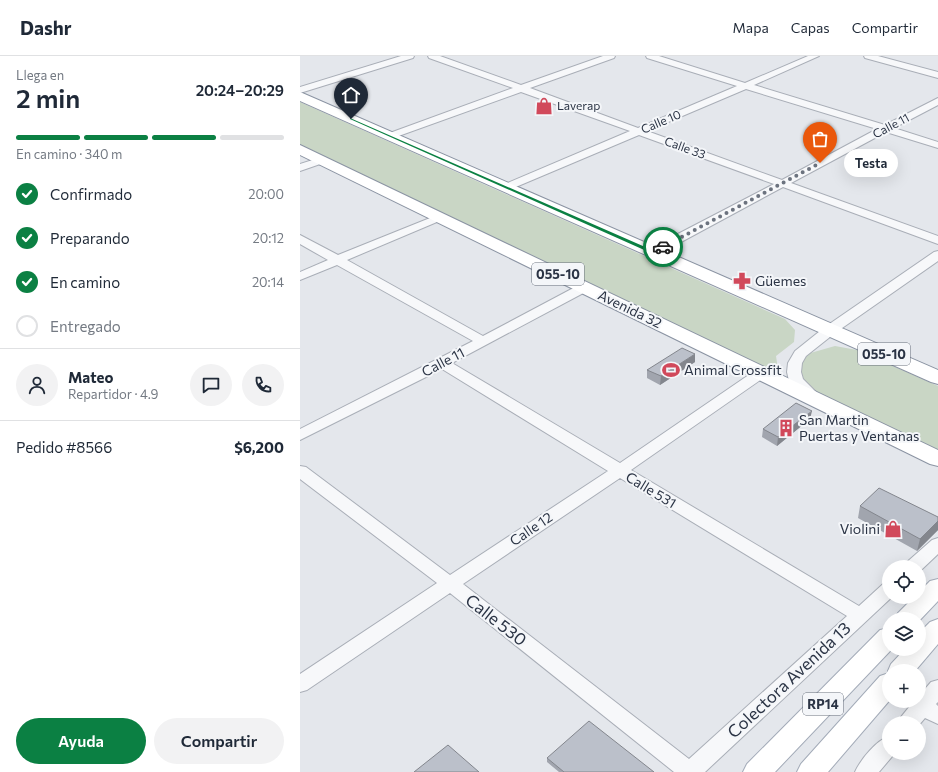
<!DOCTYPE html>
<html lang="es">
<head>
<meta charset="utf-8">
<style>
	body { margin:0; font-family:Commissioner,sans-serif; background:#f2f2f3; color:#1f2937; height:100vh; display:flex; flex-direction:column; font-size:15px; white-space:nowrap }
	* { box-sizing:border-box; margin:0 }
	p { font-size:13px; color:#747a83 }
	.icon { flex:none; width:22px; height:22px; fill:none; stroke:currentColor; stroke-width:2; stroke-linecap:round; stroke-linejoin:round }
	.map { position:relative; flex:1; overflow:hidden }
	.side { display:flex; flex-direction:column; background:#fff; width:300px }
	.side>* { flex:none }
	.buttons { position:absolute; left:582px; top:504px; display:grid; gap:8px }
	.buttons a { display:grid; place-items:center; width:44px; height:44px; border-radius:50%; background:#fff; box-shadow:0 4px 16px #0002; font-size:20px }
	.pin { position:absolute; display:grid; place-items:center; width:34px; height:34px; color:#fff; margin:-41px -17px; border-radius:50% 50% 50% 0; rotate:-45deg; box-shadow:0 0 4px #0007 }
	.pin .icon { rotate:45deg }
	.courier { position:absolute; display:grid; place-items:center; width:40px; height:40px; margin:-20px; border:3px solid #0b8043; border-radius:50%; background:#fff; color:#222; box-shadow:0 1px 5px #0007 }
	.bubble { position:absolute; height:28px; border-radius:14px; background:#fff; box-shadow:0 4px 16px #0002; font-size:13px; font-weight:600; line-height:28px; text-align:center }
	.head em { font-style:normal; font-weight:600 }
	.head div { display:flex; flex-direction:column-reverse }
	.head { display:flex; align-items:center; justify-content:space-between; height:68px; padding:0 16px }
	h1 { font-size:26px; font-weight:600; line-height:30px }
	.bar { display:grid; grid-template-columns:repeat(4,1fr); gap:6px 4px; align-content:center; height:48px; padding:0 16px }
	.bar i { height:5px; border-radius:3px; background:#e0e1e3 }
	.bar .selected { background:#0b8043 }
	.bar p { grid-column:span 4 }
	.line { display:flex; align-items:center; gap:10px; padding:0 16px; border-top:1px solid #e0e1e3 }
	.line div { flex:1 }
	.round { display:grid; place-items:center; flex:none; width:42px; height:42px; border-radius:21px; background:#f2f2f3 }
	ol { padding:0 16px; list-style:none }
	li { display:flex; align-items:center; gap:12px; height:44px }
	li p { margin-inline-start:auto }
	li .icon { padding:4px; border-radius:50%; background:#0b8043; color:#fff; stroke-width:4 }
	li:last-child { color:#747a83 }
	li i { width:22px; height:22px; border:2px solid #e0e1e3; border-radius:50% }
	.button { display:flex; gap:8px; margin-top:auto; padding:8px 16px }
	.button a { flex:1; height:46px; border-radius:24px; background:#0b8043; color:#fff; font-size:16px; font-weight:600; line-height:46px; text-align:center }
	.button a+a { background:#f2f2f3; color:#1f2937 }
	header { display:flex; align-items:center; gap:24px; box-sizing:border-box; height:56px; padding:0 20px; background:#fff; border-bottom:1px solid #e0e1e3 }
	header strong { font-size:19px }
	nav { display:flex; gap:22px; margin-inline-start:auto; font-size:14px }
	main { display:flex; flex:1; min-height:0 }
	.map>svg:first-child { display:block }
	.green { fill:#c9d6c5 }
	.lines { fill:none; stroke-linecap:round; stroke-linejoin:round }
	.minor-casing { stroke:#a9aeb7; stroke-width:2 }
	.major-casing { stroke:#a3abb8; stroke-width:2 }
	.highway-casing { stroke:#8b94a3; stroke-width:2 }
	.minor { fill:#f7f8fa; fill-rule:evenodd }
	.major { fill:#fff; fill-rule:evenodd }
	.highway { fill:#fff; fill-rule:evenodd }
	.wall { fill:#a1a5ae }
	.shaded-wall { fill:#83868d }
	.building { fill:#bbc0ca; stroke:#83868d }
	.route { fill:#0b8043 }
	.done { stroke:#6c737f; stroke-width:4; stroke-dasharray:0 7.2 }
	.labels { text-anchor:middle; stroke-width:4; stroke-linejoin:round; paint-order:stroke }
	.far-poi-label { font-size:12px; fill:#2b3445; stroke:#f4f6f9; text-anchor:start }
	.far-street-label { font-size:12px; fill:#2b3445; stroke:#f4f6f9 }
	.shield { fill:#f4f6f9; stroke:#676e7b; stroke-width:1 }
	.shield-label { font-size:13px; font-weight:bold; fill:#2b3445 }
	.poi-label { font-size:14px; fill:#2b3445; stroke:#f4f6f9; text-anchor:start }
	.street-label { font-size:14px; fill:#2b3445; stroke:#f4f6f9 }
	.near-street-label { font-size:17px; fill:#2b3445; stroke:#f4f6f9 }
</style>
</head>
<body>
<header>
<strong>Dashr</strong>
<nav><a>Mapa</a><a>Capas</a><a>Compartir</a></nav>
</header>
<main>
<section class="side">
<div class="head"><div><h1>2 min</h1><p>Llega en</p></div><em>20:24–20:29</em></div>
<div class="bar"><i class="selected"></i><i class="selected"></i><i class="selected"></i><i></i><p>En camino · 340 m</p></div>
<ol>
<li><svg class="icon" aria-label="check" viewBox="0 0 24 24"><path d="M5 12l5 5 9-10"/></svg>Confirmado<p>20:00</p></li>
<li><svg class="icon" aria-label="check" viewBox="0 0 24 24"><path d="M5 12l5 5 9-10"/></svg>Preparando<p>20:12</p></li>
<li><svg class="icon" aria-label="check" viewBox="0 0 24 24"><path d="M5 12l5 5 9-10"/></svg>En camino<p>20:14</p></li>
<li><i></i>Entregado</li>
</ol>
<div class="line" style="height:72px"><a class="round"><svg class="icon" aria-label="person" viewBox="0 0 24 24"><circle cx="12" cy="8" r="4"/><path d="M4 21q1-7 8-7t8 7"/></svg></a><div><b>Mateo</b><p>Repartidor · 4.9</p></div><a class="round"><svg class="icon" aria-label="chat" viewBox="0 0 24 24"><path d="M4 5h16v11H9l-5 4z"/></svg></a><a class="round"><svg class="icon" aria-label="phone" viewBox="0 0 24 24"><path d="M5 4h4l2 5-3 2q2 4 5 5l2-3 5 2v4C11 20 4 13 5 4z"/></svg></a></div>
<div class="line" style="height:52px"><div>Pedido #8566</div><b>$6,200</b></div>
<div class="button"><a>Ayuda</a><a>Compartir</a></div>
</section>
<div class="map">
<svg width="638" height="716" viewBox="0 0 638 716">
	<rect width="100%" height="100%" fill="#e4e7ec"/>
	<path class="green" d="M0,46L485,263L495,274L494,286L476,300L479,320L0,89Z
		M535,290L557,294L638,330V395L504,332L499,316L500,306L507,298Z"/>
	<g class="lines">
		<g class="minor-casing">
			<path id="minor" d="M101,0H114L113,2L0,37V31Z
				M128,0H140L221,29L303,0H315L314,2L230,32L338,72L437,30L347,2L346,0H359L445,27L508,0H519L454,29L585,69L638,42V49L594,72L638,86V92L586,76L491,127L638,180V188L483,131L357,199H349L347,196L349,193L474,128L339,79L211,133H203L202,131L203,129L330,75L221,36L93,82H87L85,80L87,78L213,32L129,2ZM446,33L577,73L482,124L347,75Z
				M564,0H578L638,16V22L565,2Z
				M22,101L26,102L27,104L26,106L0,115V108Z
				M140,158L144,159L146,161L144,163L47,204L183,280L281,228H289L291,231L289,234L152,307L320,407L456,314L461,313L466,314L468,317L466,320L331,414L559,550L583,528L589,526V541H592L405,716H374L150,537L7,634L0,636V618L137,527L0,423V410L6,411L150,519L308,415L142,313L0,384V373L173,285L37,209L0,224V216L28,204L0,188V179L38,199ZM320,422L547,560L389,703L163,528Z
				M638,195V205L535,277L506,300L502,307L501,316L503,323L520,340L518,343L513,344L508,343L489,325L487,316L488,307L495,295L525,271L634,196Z
				M638,482V498L619,516V511H604L607,506L632,484Z
				M638,624V646L636,648L638,650V668L625,662L619,669V667H598L601,661L614,645H619V640L631,626Z
				M589,680V697H595L579,716H555C561,703 576,685 589,680Z"/>
		</g>
		<g class="major-casing">
			<path id="major" d="M638,523V545L619,565V563H594L598,557L614,541H619V536L630,525Z
				M638,563V588L615,615H589V645L528,716H497L501,708L580,620L589,617L588,615L591,608L605,593H619V577L630,566Z
				M589,572V593H592L475,716H443L447,708L580,574Z"/>
		</g>
		<g class="highway-casing">
			<path id="highway" d="M0,36L638,314V328L631,326L0,45Z
				M0,89L638,394V410L630,408L0,99Z"/>
		</g>
		<use href="#minor" class="minor"/>
		<use href="#major" class="major"/>
		<use href="#highway" class="highway"/>
	</g>
	<path class="wall" d="M395,306L360,329L347,322V314Z
		M510,363L477,390L462,381L463,373Z
		M560,450L638,461V474L617,495L558,462Z
		M247,702L354,716H259L247,706Z"/>
	<path class="shaded-wall" d="M395,298V306L360,329L361,320Z
		M512,355L510,363L477,390L478,381Z
		M638,465V474L617,495L620,483Z"/>
	<path class="building" d="M382,292L395,298L361,320L347,314Z
		M496,347L512,355L478,381L463,373Z
		M579,432L638,461V465L620,483L560,450Z
		M289,665L354,716H264L247,702Z
		M148,689L179,716H114Z"/>
	<path class="route" d="M50,62L352,194L361,189L365,191L354,197H351L50,63Z"/>
	<g class="lines">
		<path class="done" d="M363,191L520,107"/>
	</g>
	<defs>
		<g id="shop-bare" transform="scale(1.38)"><path d="M-5-2.5h2.3a2.7 3.5 0 0 1 5.4 0H5L5.5 6h-11ZM-1.5-2.5h3a1.5 2.3 0 0 0-3 0Z" fill="#d1495b" stroke="#f4f6f9" stroke-width="2.5" paint-order="stroke"/></g>
		<g id="pharmacy-bare" transform="scale(1.38)"><path d="M-2-6h4v4h4v4h-4v4h-4v-4h-4v-4h4Z" fill="#d1495b" stroke="#f4f6f9" stroke-width="2.5" paint-order="stroke"/></g>
		<g id="stadium-bare" transform="scale(1.38)"><path d="M0-5a6.5 5 0 1 0 0 10a6.5 5 0 1 0 0-10ZM-3.5-1.8h7v3.6h-7Z" fill="#d1495b" stroke="#f4f6f9" stroke-width="2.5" paint-order="stroke"/></g>
		<g id="building-bare" transform="scale(1.38)"><path d="M-4-6H4V6H1V3H-1V6H-4ZM-2.5-4.3h1.7v1.8h-1.7ZM.8-4.3h1.7v1.8H.8ZM-2.5-1h1.7V.8h-1.7ZM.8-1h1.7V.8H.8Z" fill="#d1495b" stroke="#f4f6f9" stroke-width="2.5" paint-order="stroke"/></g>
	</defs>
	<g fill-rule="evenodd">
		<use href="#shop-bare" x="244" y="50"/>
		<use href="#pharmacy-bare" x="442" y="225"/>
		<use href="#stadium-bare" x="371" y="314"/>
		<use href="#building-bare" x="486" y="372"/>
		<use href="#shop-bare" x="593" y="473"/>
	</g>
	<g class="labels">
		<g class="far-poi-label">
			<text x="257" y="54">Laverap</text>
		</g>
		<g class="far-street-label">
			<text transform="translate(361 66) rotate(-23)" y="4">Calle 10</text>
			<text transform="translate(591 70) rotate(-28)" y="4">Calle 11</text>
			<text transform="translate(385 92) rotate(20)" y="4">Calle 33</text>
		</g>
		<g class="shield">
			<rect x="232" y="207" width="52" height="22" rx="3"/>
			<rect x="558" y="287" width="52" height="22" rx="3"/>
			<rect x="503" y="637" width="40" height="22" rx="3"/>
		</g>
		<g class="shield-label">
			<text x="258" y="223">055-10</text>
			<text x="584" y="303">055-10</text>
			<text x="523" y="653">RP14</text>
		</g>
		<g class="poi-label">
			<text x="455" y="230">Güemes</text>
			<text x="384" y="319">Animal Crossfit</text>
			<text x="499" y="369">San Martin<tspan x="499" dy="16">Puertas y Ventanas</tspan></text>
			<text x="580" y="478" text-anchor="end">Violini</text>
		</g>
		<g class="street-label">
			<text transform="translate(330 253) rotate(26)" y="5">Avenida 32</text>
			<text transform="translate(143 306) rotate(-28)" y="5">Calle 11</text>
			<text transform="translate(351 434) rotate(31)" y="5">Calle 531</text>
			<text transform="translate(231 473) rotate(-34)" y="5">Calle 12</text>
		</g>
		<g class="near-street-label">
			<text transform="translate(196 564) rotate(38)" y="6">Calle 530</text>
			<text transform="translate(489 624) rotate(-43)" y="6">Colectora Avenida 13</text>
		</g>
	</g>
</svg>
<div class="buttons">
<a><svg class="icon" aria-label="locate" viewBox="0 0 24 24"><circle cx="12" cy="12" r="6"/><path d="M12 2v4M12 18v4M2 12h4M18 12h4"/></svg></a>
<a><svg class="icon" aria-label="layers" viewBox="0 0 24 24"><path d="M12 4l9 5-9 5-9-5zM3 14l9 5 9-5"/></svg></a>
<a>+</a>
<a>−</a>
</div>
<div class="pin" style="left:520px;top:107px;background:#ea580c"><svg class="icon" aria-label="bag" viewBox="0 0 24 24"><path d="M5 8h14l-1 12H6zM9 8a3 3 0 0 1 6 0"/></svg></div>
<div class="pin" style="left:51px;top:63px;background:#1f2937"><svg class="icon" aria-label="home" viewBox="0 0 24 24"><path d="M3 11l9-7 9 7M6 9v11h12V9"/></svg></div>
<div class="courier" style="left:363px;top:191px"><svg class="icon" aria-label="car" viewBox="0 0 24 24"><path d="M5 17H2v-5l4-1 3-4h7l3 4 3 1v5h-3M9 17h6M6 11h13"/><circle cx="7" cy="17" r="2"/><circle cx="17" cy="17" r="2"/></svg></div>
<div class="bubble" style="left:544px;top:93px;width:54px">Testa</div>
</div>
</main>
</body>
</html>
